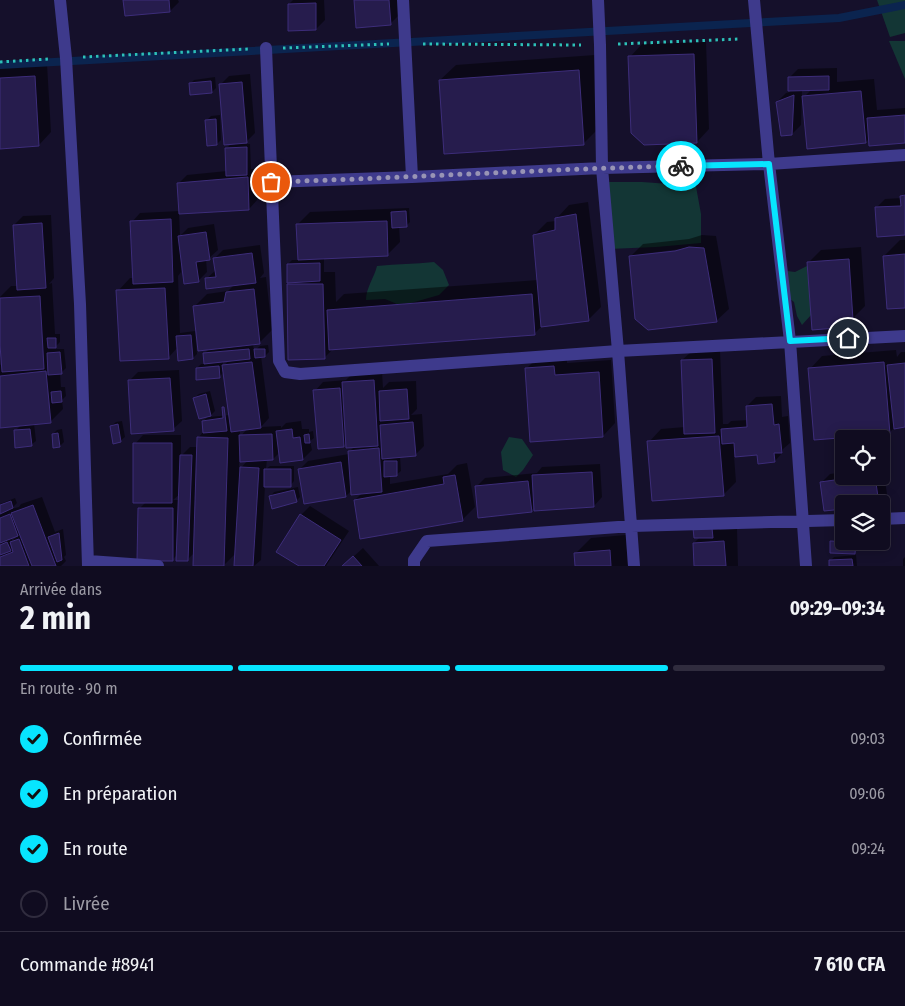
<!DOCTYPE html>
<html lang="fr">
<head>
<meta charset="utf-8">
<style>
	body { margin:0; font-family:"Fira Sans Condensed",sans-serif; background:#1e1a2d; color:#f1f3f6; height:100vh; display:flex; flex-direction:column; font-size:19px; white-space:nowrap }
	* { box-sizing:border-box; margin:0 }
	p { font-size:16px; color:#9c9ba5 }
	.icon { flex:none; width:28px; height:28px; fill:none; stroke:currentColor; stroke-width:2; stroke-linecap:round; stroke-linejoin:round }
	.map { position:relative; height:566px; overflow:hidden }
	.sheet { display:flex; flex-direction:column; background:#100c20; flex:1 }
	.sheet>* { flex:none }
	.fabs { position:absolute; left:835px; top:430px; display:grid; gap:10px }
	.fabs a { display:grid; place-items:center; width:55px; height:55px; border-radius:5px; background:#100c20; box-shadow:0 2px 12px #0003,0 0 0 1px #302c3e; font-size:25px }
	.pin { position:absolute; display:grid; place-items:center; width:42px; height:42px; color:#fff; margin:-21px; border:2px solid #fff; border-radius:50%; box-shadow:0 1px 5px #0007 }
	.courier { position:absolute; display:grid; place-items:center; width:50px; height:50px; margin:-25px; border:4px solid #07e5ff; border-radius:50%; background:#fff; color:#222; box-shadow:0 1px 6px #0007 }
	.headline em { font-style:normal; font-weight:700 }
	.headline div { display:flex; flex-direction:column-reverse }
	.headline { display:flex; align-items:center; justify-content:space-between; height:85px; padding:0 20px }
	h1 { font-size:32px; font-weight:700; line-height:38px }
	.bar { display:grid; grid-template-columns:repeat(4,1fr); gap:8px 5px; align-content:center; height:60px; padding:0 20px }
	.bar i { height:6px; border-radius:4px; background:#302c3e }
	.bar .current { background:#07e5ff }
	.bar p { grid-column:span 4 }
	.line { display:flex; align-items:center; gap:12px; padding:0 20px; border-top:1px solid #302c3e }
	.line div { flex:1 }
	ol { padding:0 20px; list-style:none }
	li { display:flex; align-items:center; gap:15px; height:55px }
	li p { margin-inline-start:auto }
	li .icon { padding:5px; border-radius:50%; background:#07e5ff; color:#111; stroke-width:4 }
	li:last-child { color:#9c9ba5 }
	li i { width:28px; height:28px; border:2px solid #302c3e; border-radius:50% }
	.map>svg:first-child { display:block }
	.green { fill:#133635 }
	.shadow { fill:#0007; fill-rule:evenodd }
	.lines { fill:none; stroke-linecap:round; stroke-linejoin:round }
	.stream { stroke:#0b244f; stroke-width:8 }
	.building { fill:#261c4d; stroke:#3d2d7a }
	.path { stroke:#2dc1b8; stroke-width:3; stroke-dasharray:2.5 4; stroke-linecap:butt }
	.minor { stroke:#3e3a8c; stroke-width:12 }
	.done { stroke:#9894b5; stroke-width:5; stroke-dasharray:0 9 }
	.route { stroke:#07e5ff; stroke-width:6 }
</style>
</head>
<body>
<div class="map">
<svg width="905" height="566" viewBox="0 0 905 566">
	<rect width="100%" height="100%" fill="#15102b"/>
	<path class="green" d="M877,0H905V33L890,37Z
		M889,41H905V79Z
		M692,178L695,181L701,214V243L656,247L609,249L608,182H642L670,184Z
		M434,262L443,270L449,285L439,295L411,303L397,304L385,299L366,300C366,288 374,278 377,266C397,264 415,264 434,262Z
		M807,266L811,315L802,325L797,316L794,302L784,294L787,271L795,272Z
		M509,437L522,439L533,455L523,470L516,477L503,470L501,452Z"/>
	<path class="shadow" d="M125,0H178L179,2L170,11Z
		M293,0H324L325,20L316,29L289,4Z
		M355,0H398L399,15L390,24Z
		M706,42L709,129L697,142L630,57L642,44Z
		M595,55L599,128L583,144L440,80L456,65Z
		M47,64L51,132L39,145L0,147V69L3,66Z
		M837,68V82L874,79L877,110L905,108V142L870,138L866,142L804,97L811,90H802L801,125L792,134L777,102L786,93L790,92V77L798,69Z
		M250,74L255,133L244,144H250L251,169H257V200L249,209L179,213L180,236L188,228L214,224L218,250L209,258L206,259L207,272L198,281L183,263H181V272L178,276L180,333L195,331L197,354L193,358L178,347L168,358L118,291L130,278H134L132,222L140,213L180,211L179,183L187,175L227,171L226,149L232,143L220,85L229,76Z
		M215,77L216,88L212,92L190,84L194,80Z
		M220,115L221,140L217,144L207,120L211,116Z
		M905,193V234L876,208L885,199L902,198V196Z
		M588,202L601,307L589,319L543,325L534,334L333,349L324,358L288,285L292,281L288,264L292,260H299L297,225L310,212L409,208L410,222L406,226H399L400,242L387,255L324,257V272H335L336,302L344,294L538,280L534,235L547,222L556,221L557,218L569,205Z
		M51,215L54,278L49,284L52,283L55,334H60V342L55,347L56,349H64L66,368L62,372H60L61,387H65L66,396L62,400L63,409L50,422L34,423L36,441L31,445L15,431L21,425L0,426V365L2,364L0,324V297L11,286H18L14,225L23,216Z
		M702,235L716,236L729,309L716,321L630,257L643,244L689,239ZM681,249L682,252L642,256V254Z
		M900,240H905V306L884,256Z
		M260,245L264,273L260,278L266,277L272,330L259,343L253,344L254,351L260,346L268,345L269,352L265,356H261L269,418L261,427L281,426V428L286,423L301,421L302,429H309V432L313,431L314,438L310,441L312,450L303,459L280,452L273,459H267L266,469L270,466H294V481L290,486L265,485L261,560L254,566H235L236,553L223,566L194,553L187,560L177,555L172,560L139,509L146,502L135,444L143,435H181V456L190,447H198V438L204,431V421L209,415L194,398L199,394L210,391L215,411L209,417L230,415L224,372L219,377L197,368L201,364H205L204,354L209,349L195,306L207,294L228,291L235,284L206,279L216,270L214,259L223,250ZM223,360H230L223,366ZM247,429L240,437V430ZM239,452H241L248,460L239,470ZM180,494L179,500H173Z
		M861,247L865,306L852,319L843,320L835,327L808,263L821,250Z
		M720,350L723,424H728L731,421L748,420L747,406L756,397L781,396L782,417L788,416L790,443L783,449V452L775,461L758,454L734,456L736,482L723,495L649,442L661,429L685,427L682,360L691,352Z
		M896,350L897,357L901,352H905V426L895,427L889,433L810,369L822,356Z
		M567,354V363L611,360L615,423L603,436L526,369L539,356Z
		M179,370L182,421L173,429L129,381L138,372Z
		M382,372L383,388L389,382L416,381L417,409L411,415L422,414L424,446L415,455L400,456L401,471L396,475H390V484L448,474L457,465L467,463L475,507L462,520L355,500L362,493L352,490L346,496L299,470L308,461L349,454V452L355,446L347,443L344,445L320,448L315,391L323,382L346,380L352,374Z
		M122,421L125,437L120,441L111,426L116,422Z
		M62,429L64,442L60,446L54,447L53,434L57,430Z
		M600,464L602,497L594,506H535L531,511L476,487L485,478L537,473L542,467Z
		M881,467H883L887,494L878,503L821,483L830,474L844,472V476H881Z
		M298,487L300,497L296,501L270,497L274,492Z
		M42,497L55,532L63,529L66,555L64,557L66,561L61,566H0V504L15,498L17,503L11,509L19,507L21,504ZM20,534L12,541L11,537Z
		M310,506L349,531L326,566H301V515Z
		M721,528L719,530L737,529L738,566H695L694,543L700,537L695,529Z
		M626,535L628,566H576L575,554L591,538Z
		M836,538H844V541H859V548L855,552L832,542Z
		M363,548L379,566H343Z
		M856,555L857,566H831L830,561L834,557Z
		M905,557V566H903V559Z"/>
	<g class="lines">
		<path class="stream" d="M0,65L839,18L905,5"/>
	</g>
	<path class="building" d="M123,0H169L170,12L125,16Z
		M354,0H389L391,25L356,28Z
		M316,3V30L288,31V4Z
		M694,54L697,143L644,145L631,133L628,56Z
		M579,70L584,145L444,154L439,80Z
		M35,76L39,146L0,149V78Z
		M829,76V90L788,91V77Z
		M211,81L212,93L190,95L189,83Z
		M242,82L247,143L224,145L219,84Z
		M861,91L866,143L807,149L802,96Z
		M794,95L792,135L781,136L776,102Z
		M905,115V143L869,146L867,118Z
		M216,119L217,145L207,146L205,120Z
		M247,147V175L226,176L225,148Z
		M248,177L249,210L179,214L177,183Z
		M905,195V235L877,237L875,207L901,206L900,196Z
		M406,211L407,227L392,228L391,212Z
		M576,214L589,321L541,327L533,235L555,230V218Z
		M171,219L173,282L133,284L130,221Z
		M387,221L388,256L298,260L296,224Z
		M42,223L46,288L17,290L13,225Z
		M206,232L210,260L196,262L199,282L184,284L178,236Z
		M689,247L704,248L717,322L648,330L635,319L629,256L675,251Z
		M252,253L256,283L206,289L205,278L216,277L213,258Z
		M905,254V308L887,309L883,256Z
		M849,259L853,320L835,321L836,328L812,330L807,262Z
		M320,263V281L287,283V264Z
		M287,284H323L325,359L288,360Z
		M165,288L169,359L120,361L116,290Z
		M254,289L260,344L198,351L193,306L224,302L226,292Z
		M532,294L535,335L329,350L327,310Z
		M40,296L44,369L2,372L0,345V298Z
		M191,335L193,359L178,361L176,336Z
		M47,338H56V348H48Z
		M249,349L250,359L204,364L203,353Z
		M254,349H265V357L255,358Z
		M60,352L62,374L48,375L47,353Z
		M712,359L715,433L684,434L681,360Z
		M252,362L261,428L231,432L222,365Z
		M884,362L890,434L814,440L808,368Z
		M905,363V427L894,429L887,365Z
		M219,366L220,378L196,380V368Z
		M554,366L555,375L599,372L603,437L530,442L525,368Z
		M46,371L51,423L0,428V376Z
		M170,378L174,431L131,434L128,380Z
		M374,380L378,446L346,448L342,382Z
		M340,388L344,447L318,449L313,390Z
		M407,389L409,419L380,421L379,391Z
		M61,391L62,402L52,403L51,392Z
		M206,394L211,416L199,419L193,398Z
		M772,404L774,425L779,424L782,453H774L775,462L758,464L757,455L735,457L734,443L722,444L721,429L747,427L746,406Z
		M222,407H224L227,431L203,433L202,421L223,418Z
		M413,422L416,456L382,459L380,425Z
		M118,424L121,442L113,444L110,426Z
		M30,429L32,446L15,448L14,430Z
		M292,429L293,438L300,437L303,460L280,463L276,431Z
		M58,433L60,447L53,448L52,434Z
		M272,434L273,460L240,462L239,435Z
		M309,434L310,443H305L304,435Z
		M719,436L724,496L652,501L647,441Z
		M197,437L228,438L224,566H193Z
		M133,443H172V503H133Z
		M379,448L382,492L351,495L348,451Z
		M180,455H192L188,561H176Z
		M384,461H397V476L384,477Z
		M341,462L346,497L304,504L298,469Z
		M240,467L259,468L253,566H234Z
		M264,469H291V487H264Z
		M592,472L594,507L534,511L532,475Z
		M455,475L463,521L360,539L354,500L444,484L443,477Z
		M864,476H875L879,504H844V509L824,511L820,482Z
		M528,481L532,512L478,518L475,486Z
		M294,490L297,502L272,509L269,496Z
		M11,501L13,508L0,514V505Z
		M33,505L56,566H32L11,513Z
		M138,508H173V561H137Z
		M10,514L18,536L0,543V518Z
		M300,514L341,540L324,566H299L276,552Z
		M693,528H712L713,538H694Z
		M59,533L62,560L57,562L48,537Z
		M19,539L29,566H0V557L13,552L10,542Z
		M724,541L726,566H694L693,543Z
		M830,541L856,542L855,554L830,553Z
		M7,542L11,551L0,555V545Z
		M610,550L611,566H575L574,553Z
		M353,556L362,566H342Z
		M852,559L853,566H829V560Z"/>
	<g class="lines">
		<path class="path" d="M423,44L581,45
			M618,44L739,39
			M283,48L389,44
			M83,57L249,49
			M0,62L49,59"/>
		<path class="minor" d="M60,0L66,58L80,304L88,566
			M403,0L412,177
			M598,0L600,45L602,168L618,351L634,566
			M754,0L769,164L790,341L806,566
			M266,48L279,361L285,372L300,374L618,351L905,336
			M271,182L412,177L602,168L769,164L905,155
			M881,519L905,518
			M89,561L158,566
			M414,566V560L427,541L632,526L844,520"/>
	</g>
	<g class="lines">
		<path class="done" d="M271,182C408,178 544,169 681,166"/>
		<path class="route" d="M681,166L769,164L790,341L848,338"/>
	</g>
</svg>
<div class="fabs">
<a><svg class="icon" aria-label="locate" viewBox="0 0 24 24"><circle cx="12" cy="12" r="6"/><path d="M12 2v4M12 18v4M2 12h4M18 12h4"/></svg></a>
<a><svg class="icon" aria-label="layers" viewBox="0 0 24 24"><path d="M12 4l9 5-9 5-9-5zM3 14l9 5 9-5"/></svg></a>
</div>
<div class="pin" style="left:271px;top:182px;background:#ea580c"><svg class="icon" aria-label="bag" viewBox="0 0 24 24"><path d="M5 8h14l-1 12H6zM9 8a3 3 0 0 1 6 0"/></svg></div>
<div class="pin" style="left:848px;top:338px;background:#1f2937"><svg class="icon" aria-label="home" viewBox="0 0 24 24"><path d="M3 11l9-7 9 7M6 9v11h12V9"/></svg></div>
<div class="courier" style="left:681px;top:166px"><svg class="icon" aria-label="bike" viewBox="0 0 24 24"><circle cx="6" cy="16" r="4"/><circle cx="18" cy="16" r="4"/><path d="M6 16l4-8h5l3 8M10 8l3 8H6M13 5h3"/></svg></div>
</div>
<section class="sheet">
<div class="headline"><div><h1>2 min</h1><p>Arrivée dans</p></div><em>09:29–09:34</em></div>
<div class="bar"><i class="current"></i><i class="current"></i><i class="current"></i><i></i><p>En route · 90 m</p></div>
<ol>
<li><svg class="icon" aria-label="check" viewBox="0 0 24 24"><path d="M5 12l5 5 9-10"/></svg>Confirmée<p>09:03</p></li>
<li><svg class="icon" aria-label="check" viewBox="0 0 24 24"><path d="M5 12l5 5 9-10"/></svg>En préparation<p>09:06</p></li>
<li><svg class="icon" aria-label="check" viewBox="0 0 24 24"><path d="M5 12l5 5 9-10"/></svg>En route<p>09:24</p></li>
<li><i></i>Livrée</li>
</ol>
<div class="line" style="height:65px"><div>Commande #8941</div><b>7 610 CFA</b></div>
</section>
</body>
</html>
